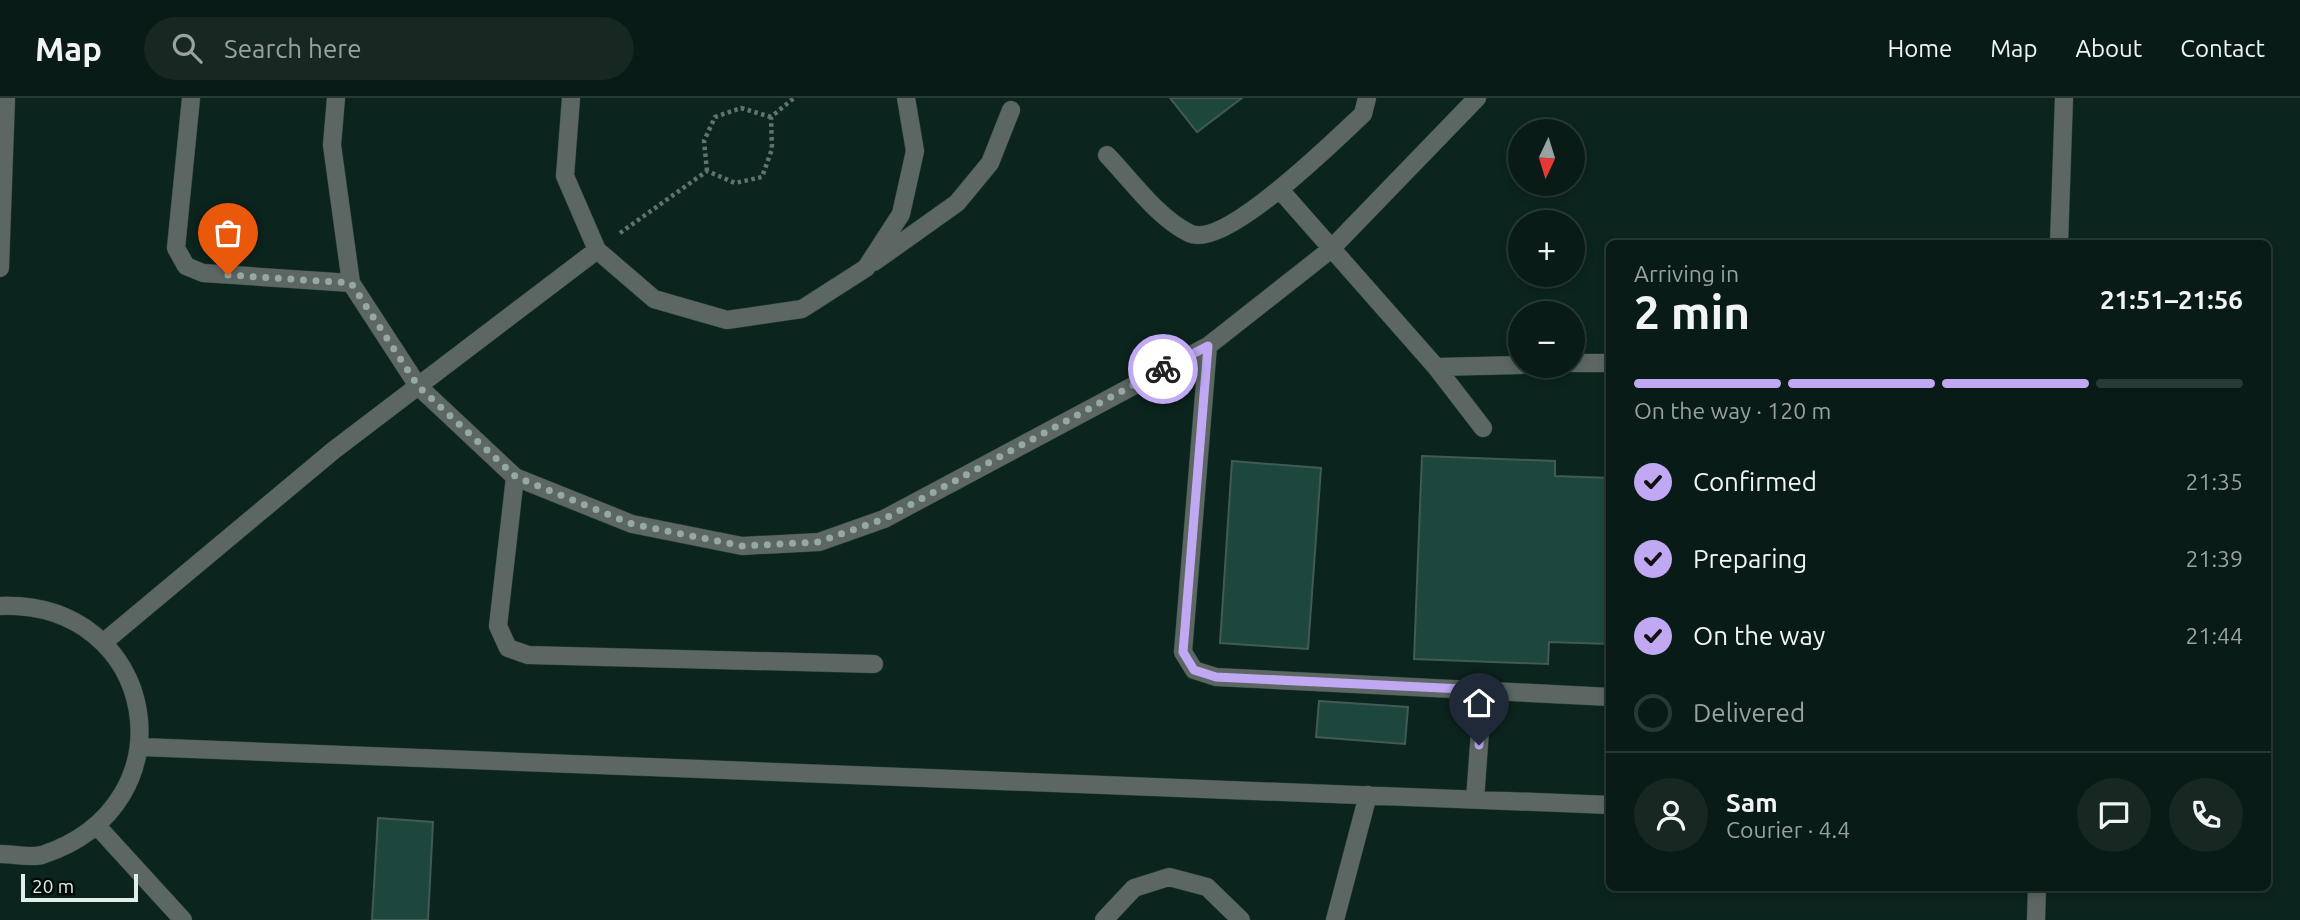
<!DOCTYPE html>
<html lang="en">
<head>
<meta charset="utf-8">
<style>
	body { margin:0; font-family:Ubuntu,sans-serif; background:#172823; color:#f1f3f6; height:100vh; display:flex; flex-direction:column; font-size:26px; white-space:nowrap }
	* { box-sizing:border-box; margin:0 }
	p { font-size:23px; color:#99a1a1 }
	.icon { flex:none; width:38px; height:38px; fill:none; stroke:currentColor; stroke-width:2; stroke-linecap:round; stroke-linejoin:round }
	.map { position:relative; flex:1; overflow:hidden }
	.drawer { position:absolute; left:1606px; top:142px; width:665px; height:651px; display:flex; flex-direction:column; background:#091b16; border-radius:10px; box-shadow:0 4px 10px #0003,0 0 0 2px #293935 }
	.drawer>* { flex:none }
	.needle { width:46px; rotate:184deg }
	.controls { position:absolute; left:1508px; top:21px; display:grid; gap:14px }
	.controls a { display:grid; place-items:center; width:77px; height:77px; border-radius:50%; background:#091b16; box-shadow:0 4px 10px #0003,0 0 0 2px #293935; font-size:35px }
	.scale { position:absolute; left:21px; bottom:18px; width:117px; box-sizing:border-box; padding-left:7px; border:4px solid #e0efea; border-top:0; font-size:19px; line-height:24px; white-space:nowrap; color:#e0efea; -webkit-text-stroke:5px #030b08; paint-order:stroke }
	.pin { position:absolute; display:grid; place-items:center; width:60px; height:60px; color:#fff; margin:-72px -30px; border-radius:50% 50% 50% 0; rotate:-45deg; box-shadow:0 0 7px #0007 }
	.pin .icon { rotate:45deg }
	.courier { position:absolute; display:grid; place-items:center; width:70px; height:70px; margin:-35px; border:5px solid #c1a8f3; border-radius:50%; background:#fff; color:#222; box-shadow:0 2px 9px #0007 }
	.headline em { font-style:normal; font-weight:700 }
	.headline div { display:flex; flex-direction:column-reverse }
	.headline { display:flex; align-items:center; justify-content:space-between; height:119px; padding:0 28px }
	h1 { font-size:46px; font-weight:700; line-height:52px }
	.bar { display:grid; grid-template-columns:repeat(4,1fr); gap:10px 7px; align-content:center; height:84px; padding:0 28px }
	.bar i { height:9px; border-radius:5px; background:#293935 }
	.bar .current { background:#c1a8f3 }
	.bar p { grid-column:span 4 }
	.line { display:flex; align-items:center; gap:18px; padding:0 28px; border-top:2px solid #293935 }
	.line div { flex:1 }
	.round { display:grid; place-items:center; flex:none; width:74px; height:74px; border-radius:37px; background:#172823 }
	ol { padding:0 28px; list-style:none }
	li { display:flex; align-items:center; gap:21px; height:77px }
	li p { margin-inline-start:auto }
	li .icon { padding:7px; border-radius:50%; background:#c1a8f3; color:#111; stroke-width:4 }
	li:last-child { color:#99a1a1 }
	li i { width:38px; height:38px; border:4px solid #293935; border-radius:50% }
	header { display:flex; align-items:center; gap:42px; box-sizing:border-box; height:98px; padding:0 35px; background:#091b16; border-bottom:2px solid #293935 }
	header strong { font-size:33px }
	nav { display:flex; gap:38px; margin-inline-start:auto; font-size:24px }
	.search { width:490px; height:63px; background:#172823; display:flex; align-items:center; gap:18px; box-sizing:border-box; padding:0 24px; border-radius:38px; color:#99a1a1; font-size:26px }
	.map>svg:first-child { display:block }
	.building { fill:#1d473d; stroke:#415a53; stroke-width:2 }
	.lines { fill:none; stroke-linecap:round; stroke-linejoin:round }
	.service-casing { stroke:#2a403b; stroke-width:19 }
	.minor-casing { stroke:#2a403b; stroke-width:19 }
	.path { stroke:#60746e; stroke-width:4.5; stroke-dasharray:3.5 3.5; stroke-linecap:butt }
	.service { stroke:#5c6764; stroke-width:18 }
	.minor { stroke:#5c6764; stroke-width:18 }
	.done { stroke:#96a8a3; stroke-width:7; stroke-dasharray:0 12.6 }
	.route { stroke:#c1a8f3; stroke-width:9 }
</style>
</head>
<body>
<header>
<strong>Map</strong>
<div class="search"><svg class="icon" aria-label="search" viewBox="0 0 24 24"><circle cx="10" cy="10" r="6"/><path d="M15 15l6 6"/></svg>Search here</div>
<nav><a>Home</a><a>Map</a><a>About</a><a>Contact</a></nav>
</header>
<div class="map">
<svg width="2300" height="822" viewBox="0 0 2300 822">
	<rect width="100%" height="100%" fill="#0c241e"/>
	<path class="building" d="M1170,0H1242L1197,34Z
		M1422,358L1555,363V378L1610,380V546L1549,544L1548,566L1414,561Z
		M1232,363L1321,370L1308,551L1220,545Z
		M1319,603L1408,609L1405,646L1316,639Z
		M378,720L433,724L428,822H372Z"/>
	<g class="lines">
		<g class="service-casing">
			<path id="service" d="M191,0L176,150L186,168L203,175L351,185
				M336,0L332,47L351,185L418,288L515,379L632,426L742,448L819,444L884,421L1208,248L1330,152L1477,0
				M571,0L565,78L597,152L654,201L727,222L802,211L866,170L901,116L915,53L906,0
				M1107,57C1132,83 1157,119 1189,135C1224,153 1336,41 1363,16L1367,0
				M1281,93L1436,269L1483,330
				M874,164L957,105L990,65L1011,12
				M0,170L6,0
				M1208,248L1183,554L1194,572L1216,579L1610,599
				M1573,265H1610
				M1436,269L1521,267
				M515,379L498,528L508,550L528,557L874,566
				M0,508C158,502 195,707 42,757C31,760 13,756 0,756
				M104,544L334,352L597,152
				M141,649L1610,707
				M1475,702L1483,591
				M98,729L183,822
				M1104,822L1134,790L1169,779L1207,789L1241,822
				M1335,822L1368,697"/>
		</g>
		<g class="minor-casing">
			<path id="minor" d="M2059,145L2064,0
				M2036,822L2037,789"/>
		</g>
		<path class="path" d="M707,73L704,43L715,19L741,10L771,19
			M620,135L707,73L735,85L762,79L772,51L771,19L794,0"/>
		<use href="#service" class="service"/>
		<use href="#minor" class="minor"/>
	</g>
	<g class="lines">
		<path class="done" d="M228,177L351,185L418,288L516,379L632,426L742,448L818,444L884,421L1163,271"/>
		<path class="route" d="M1163,271L1208,248L1183,554L1194,572L1216,579L1483,592L1479,647"/>
	</g>
</svg>
<div class="controls">
<a><svg class="needle" viewBox="-14 -14 28 28"><path d="M0-13l5 13h-10z" fill="#e53935"/><path d="M0 13l5-13h-10z" fill="#99a1a1"/></svg></a>
<a>+</a>
<a>−</a>
</div>
<div class="scale">20 m</div>
<div class="pin" style="left:228px;top:177px;background:#ea580c"><svg class="icon" aria-label="bag" viewBox="0 0 24 24"><path d="M5 8h14l-1 12H6zM9 8a3 3 0 0 1 6 0"/></svg></div>
<div class="pin" style="left:1479px;top:647px;background:#1f2937"><svg class="icon" aria-label="home" viewBox="0 0 24 24"><path d="M3 11l9-7 9 7M6 9v11h12V9"/></svg></div>
<div class="courier" style="left:1163px;top:271px"><svg class="icon" aria-label="bike" viewBox="0 0 24 24"><circle cx="6" cy="16" r="4"/><circle cx="18" cy="16" r="4"/><path d="M6 16l4-8h5l3 8M10 8l3 8H6M13 5h3"/></svg></div>
<section class="drawer">
<div class="headline"><div><h1>2 min</h1><p>Arriving in</p></div><em>21:51–21:56</em></div>
<div class="bar"><i class="current"></i><i class="current"></i><i class="current"></i><i></i><p>On the way · 120 m</p></div>
<ol>
<li><svg class="icon" aria-label="check" viewBox="0 0 24 24"><path d="M5 12l5 5 9-10"/></svg>Confirmed<p>21:35</p></li>
<li><svg class="icon" aria-label="check" viewBox="0 0 24 24"><path d="M5 12l5 5 9-10"/></svg>Preparing<p>21:39</p></li>
<li><svg class="icon" aria-label="check" viewBox="0 0 24 24"><path d="M5 12l5 5 9-10"/></svg>On the way<p>21:44</p></li>
<li><i></i>Delivered</li>
</ol>
<div class="line" style="height:126px"><a class="round"><svg class="icon" aria-label="person" viewBox="0 0 24 24"><circle cx="12" cy="8" r="4"/><path d="M4 21q1-7 8-7t8 7"/></svg></a><div><b>Sam</b><p>Courier · 4.4</p></div><a class="round"><svg class="icon" aria-label="chat" viewBox="0 0 24 24"><path d="M4 5h16v11H9l-5 4z"/></svg></a><a class="round"><svg class="icon" aria-label="phone" viewBox="0 0 24 24"><path d="M5 4h4l2 5-3 2q2 4 5 5l2-3 5 2v4C11 20 4 13 5 4z"/></svg></a></div>
</section>
</div>
</body>
</html>
